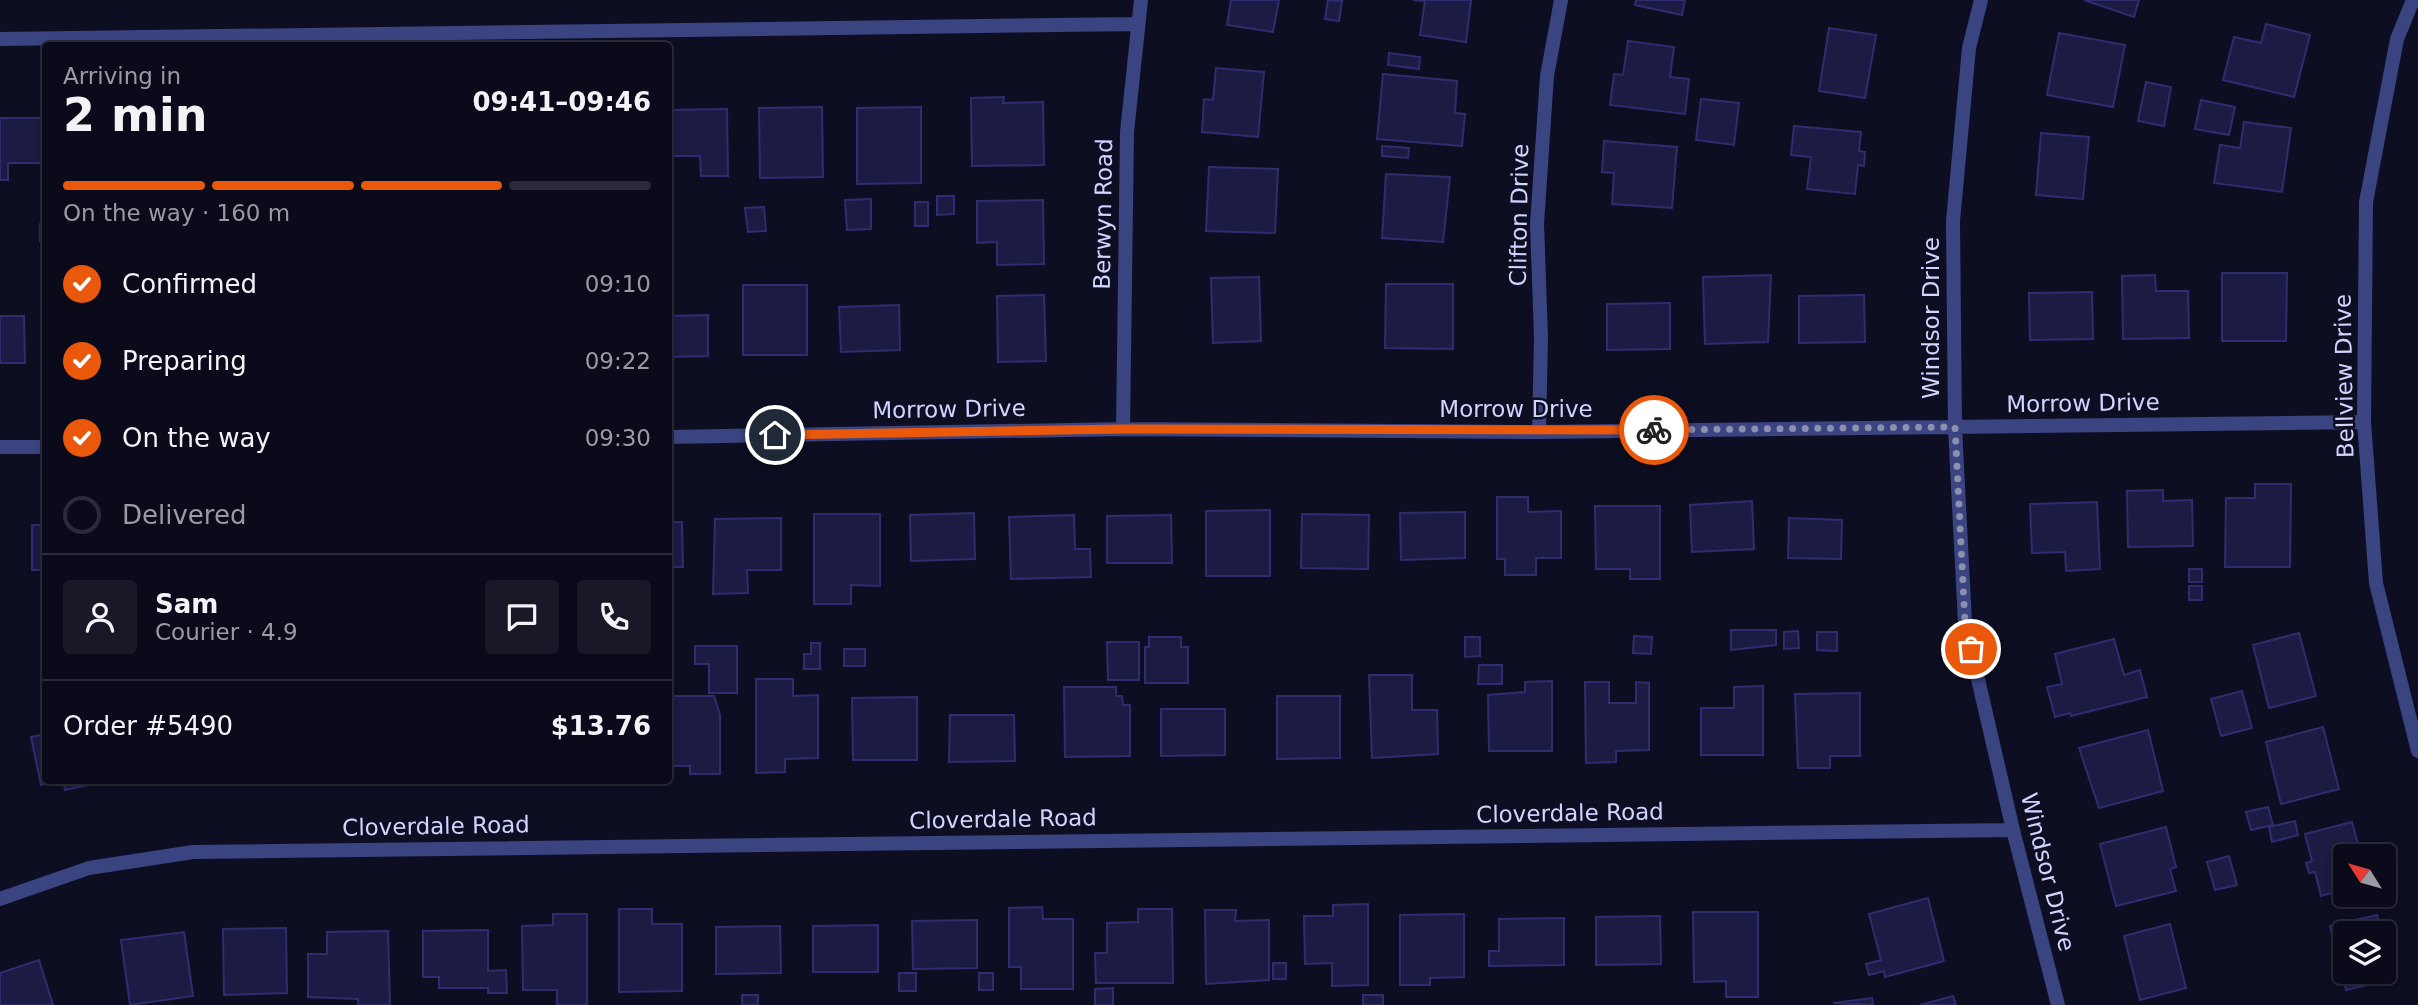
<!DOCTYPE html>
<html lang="en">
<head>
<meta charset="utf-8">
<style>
	body { margin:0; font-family:"DejaVu Sans",sans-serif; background:#181827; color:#f1f3f6; height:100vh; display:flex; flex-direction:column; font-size:26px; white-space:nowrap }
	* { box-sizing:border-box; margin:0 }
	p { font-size:23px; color:#999aa2 }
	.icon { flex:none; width:38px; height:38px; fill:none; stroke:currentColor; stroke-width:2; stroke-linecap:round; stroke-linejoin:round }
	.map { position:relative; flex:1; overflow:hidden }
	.drawer { position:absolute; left:42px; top:42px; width:630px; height:742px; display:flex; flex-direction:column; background:#0a0a1a; border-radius:7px; box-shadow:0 4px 10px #0003,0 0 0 2px #2a2b39 }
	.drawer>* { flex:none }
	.needle { width:46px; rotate:307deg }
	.fabs { position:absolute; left:2333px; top:844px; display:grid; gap:14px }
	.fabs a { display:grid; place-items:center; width:63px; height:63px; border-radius:7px; background:#0a0a1a; box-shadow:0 4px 10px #0003,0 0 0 2px #2a2b39; font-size:35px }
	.pin { position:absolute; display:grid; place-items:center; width:60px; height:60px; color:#fff; margin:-30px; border:4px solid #fff; border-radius:50%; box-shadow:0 2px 7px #0007 }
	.courier { position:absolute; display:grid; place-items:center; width:70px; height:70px; margin:-35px; border:5px solid #ea580c; border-radius:50%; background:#fff; color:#222; box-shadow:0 2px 9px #0007 }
	.summary em { font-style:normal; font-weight:700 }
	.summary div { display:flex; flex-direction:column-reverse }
	.summary { display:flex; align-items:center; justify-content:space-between; height:119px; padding:0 21px }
	h1 { font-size:46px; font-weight:700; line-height:52px }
	.bar { display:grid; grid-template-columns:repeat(4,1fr); gap:10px 7px; align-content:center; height:84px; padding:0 21px }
	.bar i { height:9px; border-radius:5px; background:#2a2b39 }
	.bar .active { background:#ea580c }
	.bar p { grid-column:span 4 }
	.line { display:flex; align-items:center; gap:18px; padding:0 21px; border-top:2px solid #2a2b39 }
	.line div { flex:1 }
	.round { display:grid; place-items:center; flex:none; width:74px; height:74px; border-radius:7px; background:#181827 }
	ol { padding:0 21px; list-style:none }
	li { display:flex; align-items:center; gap:21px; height:77px }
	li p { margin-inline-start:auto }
	li .icon { padding:7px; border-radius:50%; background:#ea580c; color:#fff; stroke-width:4 }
	li:last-child { color:#999aa2 }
	li i { width:38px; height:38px; border:4px solid #2a2b39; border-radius:50% }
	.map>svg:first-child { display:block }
	.building { fill:#1b1b43; stroke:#2e2d6f; stroke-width:2 }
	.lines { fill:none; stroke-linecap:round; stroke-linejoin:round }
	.minor { stroke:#3a4481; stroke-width:14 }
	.done { stroke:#8d8fb1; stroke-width:7; stroke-dasharray:0 12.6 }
	.route { stroke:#ea580c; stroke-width:9 }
	.labels { text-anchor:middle; stroke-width:5; stroke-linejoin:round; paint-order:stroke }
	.street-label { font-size:23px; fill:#d1d4fe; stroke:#0e0e23 }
</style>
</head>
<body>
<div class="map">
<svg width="2418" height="1005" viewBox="0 0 2418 1005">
	<rect width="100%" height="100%" fill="#0e0e23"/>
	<path class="building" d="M1231,0H1279L1273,32L1227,25Z
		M1328,0L1342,1L1339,21L1325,19Z
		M1413,0H1471L1466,42L1420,35L1425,1Z
		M1636,0H1685L1682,15L1635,5Z
		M2084,0H2139L2134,17Z
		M2266,24L2310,35L2294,97L2223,80L2234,37L2261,43Z
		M1829,28L1876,35L1865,98L1819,91Z
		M2059,33L2125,45L2113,107L2047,95Z
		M1628,41L1674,47L1670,77L1689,79L1685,114L1610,105L1614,74L1623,75Z
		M1389,53L1420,57L1419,69L1388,65Z
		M1216,68L1264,72L1258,137L1202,132L1204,99L1213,100Z
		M1383,74L1457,81L1455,113L1465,114L1462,146L1377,139Z
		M2146,82L2171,87L2164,126L2138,121Z
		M1004,97L1003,103L1043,102L1044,165L972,166L971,98Z
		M1701,99L1739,103L1734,145L1696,140Z
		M2201,100L2235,107L2229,135L2195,129Z
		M822,107L823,177L760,178L759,108Z
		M921,107V183L857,184V108Z
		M727,109L728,176H701L700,156H668V110Z
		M0,118H41V163H8V180H0Z
		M2244,122L2291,128L2282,192L2214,183L2220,145L2240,148Z
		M1794,126L1861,132L1859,151L1865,152L1864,166L1858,165L1855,194L1807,189L1811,157L1791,155Z
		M2041,133L2089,137L2083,199L2036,195Z
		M1604,141L1677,147L1672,208L1612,204L1614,173L1602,172Z
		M1382,146L1409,148L1408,158L1382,156Z
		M1209,167L1278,169L1275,233L1206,231Z
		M1386,174L1450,177L1443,242L1382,238Z
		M937,196H954V214L937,215Z
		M871,199V229L847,230L845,200Z
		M1043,200L1044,264L997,265V242L977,243V201Z
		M915,202H928V226H915Z
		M764,207L766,231L748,232L745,208Z
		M40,224H46V241H40Z
		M2222,273H2287L2286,341H2222Z
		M1771,275L1768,342L1705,344L1703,277Z
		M2155,275L2156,291H2188L2189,338L2123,339L2122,276Z
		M1259,277L1261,341L1213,343L1211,278Z
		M1386,284H1453V349L1385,348Z
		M743,285H807V355H743Z
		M2092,292L2093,339L2030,340L2029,293Z
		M1044,295L1046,361L998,362L997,296Z
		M1864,295L1865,342L1799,343V296Z
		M1670,303V349L1607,350V304Z
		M899,305L900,350L841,352L839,307Z
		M708,315V356L668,357V316Z
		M0,316H24L25,363H0Z
		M2255,484H2291L2290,567H2225L2226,498H2255Z
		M2163,490V501L2192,500L2193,546L2128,547L2127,491Z
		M1497,497H1528V512L1561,511V558H1536V575H1505V559H1497Z
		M1752,501L1754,549L1692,552L1690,505Z
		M2097,502L2100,569L2066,571L2065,552L2032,553L2030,504Z
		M1595,506H1660V579H1630V569H1596Z
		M1270,510V576H1206V511Z
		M1465,512V558L1401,560L1400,513Z
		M974,513L975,559L911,561L910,515Z
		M814,514H880V586L851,585V604H814Z
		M1302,514L1369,515L1368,569L1301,568Z
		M1074,515L1075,549H1090L1091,577L1011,579L1009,517Z
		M1171,515L1172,563H1107V516Z
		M781,518V570H747L748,593L713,594L715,519Z
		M1789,518L1842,520L1841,559L1788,558Z
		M668,522H682L683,567H668Z
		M32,525H46V570H32Z
		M2189,569H2202V582H2189Z
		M2189,586H2202V600H2189Z
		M1731,630H1776V645L1731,650Z
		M1798,631L1799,648L1784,649V632Z
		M1817,632H1837V651L1817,650Z
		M2299,633L2316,696L2269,708L2253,645Z
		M1634,636L1652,637L1651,654L1633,653Z
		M1149,637H1181V647H1188V683H1145V647H1149Z
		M1465,637H1480V656L1465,657Z
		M2114,639L2124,675L2140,670L2147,697L2071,716L2070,713L2055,717L2047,687L2062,684L2055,654Z
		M1107,642H1139V680H1108Z
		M811,643H820V669H804V654H811Z
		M695,646H737V693H709V664H695Z
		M844,649H865V666H844Z
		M1479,665H1502V684H1478Z
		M1369,675H1412V710H1437L1438,754L1372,758Z
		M756,679H793V696L818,695V758L785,759V772L756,773Z
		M1552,681V751H1489L1488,695L1525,692V682Z
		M1585,682H1609V703H1636V682L1649,683V750L1616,751V762L1586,763Z
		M1763,686V755H1701V708H1734V687Z
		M1064,687H1116V696H1122L1123,705H1130V756L1065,757Z
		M2242,691L2252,728L2221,736L2211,699Z
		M1860,693V756H1830V768H1798L1795,694Z
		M668,696H714L720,715V774H690V766H668Z
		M1277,696H1340V758L1277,759Z
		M917,697V760H853L852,698Z
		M1161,709H1225V755L1161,756Z
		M950,715H1014L1015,761L949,762Z
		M2323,727L2339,789L2281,804L2266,742Z
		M2148,730L2163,791L2099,808L2079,748Z
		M46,734V780H62L41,785L31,737Z
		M63,780H112L65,790Z
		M2268,807L2273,825L2251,830L2246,812Z
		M2295,821L2298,835L2272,842L2269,827Z
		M2352,822L2361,856H2345V889L2321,896L2315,872L2309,873L2306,863L2312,861L2305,834Z
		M2166,827L2176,867L2170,869L2176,891L2116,906L2100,844Z
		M2229,856L2237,885L2215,890L2207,862Z
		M1928,898L1944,961L1885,977L1884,971L1869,975L1866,964L1881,960L1869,914Z
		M1368,904V985L1332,986V963L1305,964L1304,916H1333V905Z
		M1042,907L1043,919H1073V989H1021V967H1009V908Z
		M619,909H652V924H682V991L619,992Z
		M1138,909H1172L1173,983H1096L1095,953H1107V923L1138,922Z
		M1205,910H1236L1235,921L1269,920V980L1206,984Z
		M1693,912H1758V997H1726V981L1694,982Z
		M553,914H587V1005H557V990H523L522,926L553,925Z
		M1464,914V977L1430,978V985H1400V915Z
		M2377,915L2381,933H2345V971H2384V944L2392,979L2346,990L2330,926Z
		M1660,916L1661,964L1596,965V917Z
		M1564,918V965L1489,966V951H1499V919Z
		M977,920V968L913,969L912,921Z
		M2170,924L2186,988L2140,1000L2124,936Z
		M878,925V972H813V926Z
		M780,926L781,973L716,974V927Z
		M286,928L287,993L224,995L223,929Z
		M488,930V971L506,970L507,993H488V988H439V977H423V931Z
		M388,931L390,1005H358V999L308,997V954H327V932Z
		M184,932L193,996L130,1005L121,940Z
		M39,960L53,1005H0V973Z
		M1273,963H1286V979H1273Z
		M899,973H916V991H899Z
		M979,973H993V990H979Z
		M1113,988V1005H1095V989Z
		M742,995H758V1005H742Z
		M1363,995H1383V1005H1363Z
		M1953,996L1956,1005H1920Z
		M1872,998L1873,1005L1833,1003Z"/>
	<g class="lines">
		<path class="minor" d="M1981,0L1969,48L1953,221L1955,427L1965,623L2013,830L2058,1005
			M2413,0L2397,39L2366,202L2364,422L2376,583L2418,751
			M0,39L1137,24
			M1123,429L1127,132L1141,0
			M1539,432L1541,337L1537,224L1547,76L1561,0
			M668,437L1123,429L1539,432L2364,422
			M0,447H46
			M0,899L89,868L193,852L2013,830"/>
	</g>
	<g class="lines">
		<path class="done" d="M1654,430L1955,427L1965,623L1971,649"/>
		<path class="route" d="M775,435L1123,429L1654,430"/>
	</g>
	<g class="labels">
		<g class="street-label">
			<text transform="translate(1103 214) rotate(-89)" y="8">Berwyn Road</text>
			<text transform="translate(1519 215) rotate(-89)" y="8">Clifton Drive</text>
			<text transform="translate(1931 318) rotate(-90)" y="8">Windsor Drive</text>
			<text transform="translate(2344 376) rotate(-91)" y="8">Bellview Drive</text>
			<text transform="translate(2083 403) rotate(-1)" y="8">Morrow Drive</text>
			<text transform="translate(949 409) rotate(-1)" y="8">Morrow Drive</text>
			<text x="1516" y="417">Morrow Drive</text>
			<text transform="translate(1570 813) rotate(-1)" y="8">Cloverdale Road</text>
			<text transform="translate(1003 819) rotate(-1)" y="8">Cloverdale Road</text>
			<text transform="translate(436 826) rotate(-1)" y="8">Cloverdale Road</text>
			<text transform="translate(2048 872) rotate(76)" y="8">Windsor Drive</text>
		</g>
	</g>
</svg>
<div class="fabs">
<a><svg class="needle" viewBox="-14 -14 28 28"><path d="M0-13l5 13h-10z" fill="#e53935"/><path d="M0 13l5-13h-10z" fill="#999aa2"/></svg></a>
<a><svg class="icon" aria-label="layers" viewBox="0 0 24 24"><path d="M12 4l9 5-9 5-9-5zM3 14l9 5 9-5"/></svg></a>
</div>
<div class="pin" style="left:1971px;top:649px;background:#ea580c"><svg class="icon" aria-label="bag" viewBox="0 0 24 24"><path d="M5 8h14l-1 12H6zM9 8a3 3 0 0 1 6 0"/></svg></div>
<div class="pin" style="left:775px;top:435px;background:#1f2937"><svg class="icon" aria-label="home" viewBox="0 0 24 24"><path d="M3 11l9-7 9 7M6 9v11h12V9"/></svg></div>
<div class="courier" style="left:1654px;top:430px"><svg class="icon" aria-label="bike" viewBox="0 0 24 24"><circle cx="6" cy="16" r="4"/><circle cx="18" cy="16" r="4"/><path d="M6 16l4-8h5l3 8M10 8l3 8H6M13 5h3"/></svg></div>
<section class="drawer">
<div class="summary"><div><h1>2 min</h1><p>Arriving in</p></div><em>09:41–09:46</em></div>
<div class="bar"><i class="active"></i><i class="active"></i><i class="active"></i><i></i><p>On the way · 160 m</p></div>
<ol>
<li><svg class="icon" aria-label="check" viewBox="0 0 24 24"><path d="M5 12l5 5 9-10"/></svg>Confirmed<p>09:10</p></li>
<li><svg class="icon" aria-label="check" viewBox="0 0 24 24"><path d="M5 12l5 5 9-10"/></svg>Preparing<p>09:22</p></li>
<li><svg class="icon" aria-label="check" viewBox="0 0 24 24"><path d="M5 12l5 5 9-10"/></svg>On the way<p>09:30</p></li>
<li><i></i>Delivered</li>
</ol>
<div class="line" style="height:126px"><a class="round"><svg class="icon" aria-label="person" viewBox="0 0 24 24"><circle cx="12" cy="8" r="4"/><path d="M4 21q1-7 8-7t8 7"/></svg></a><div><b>Sam</b><p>Courier · 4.9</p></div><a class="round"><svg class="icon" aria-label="chat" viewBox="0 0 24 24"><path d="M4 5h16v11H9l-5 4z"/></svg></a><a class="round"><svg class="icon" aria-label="phone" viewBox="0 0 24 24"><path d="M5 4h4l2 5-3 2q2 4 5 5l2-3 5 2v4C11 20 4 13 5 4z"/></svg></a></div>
<div class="line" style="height:91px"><div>Order #5490</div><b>$13.76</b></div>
</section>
</div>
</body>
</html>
